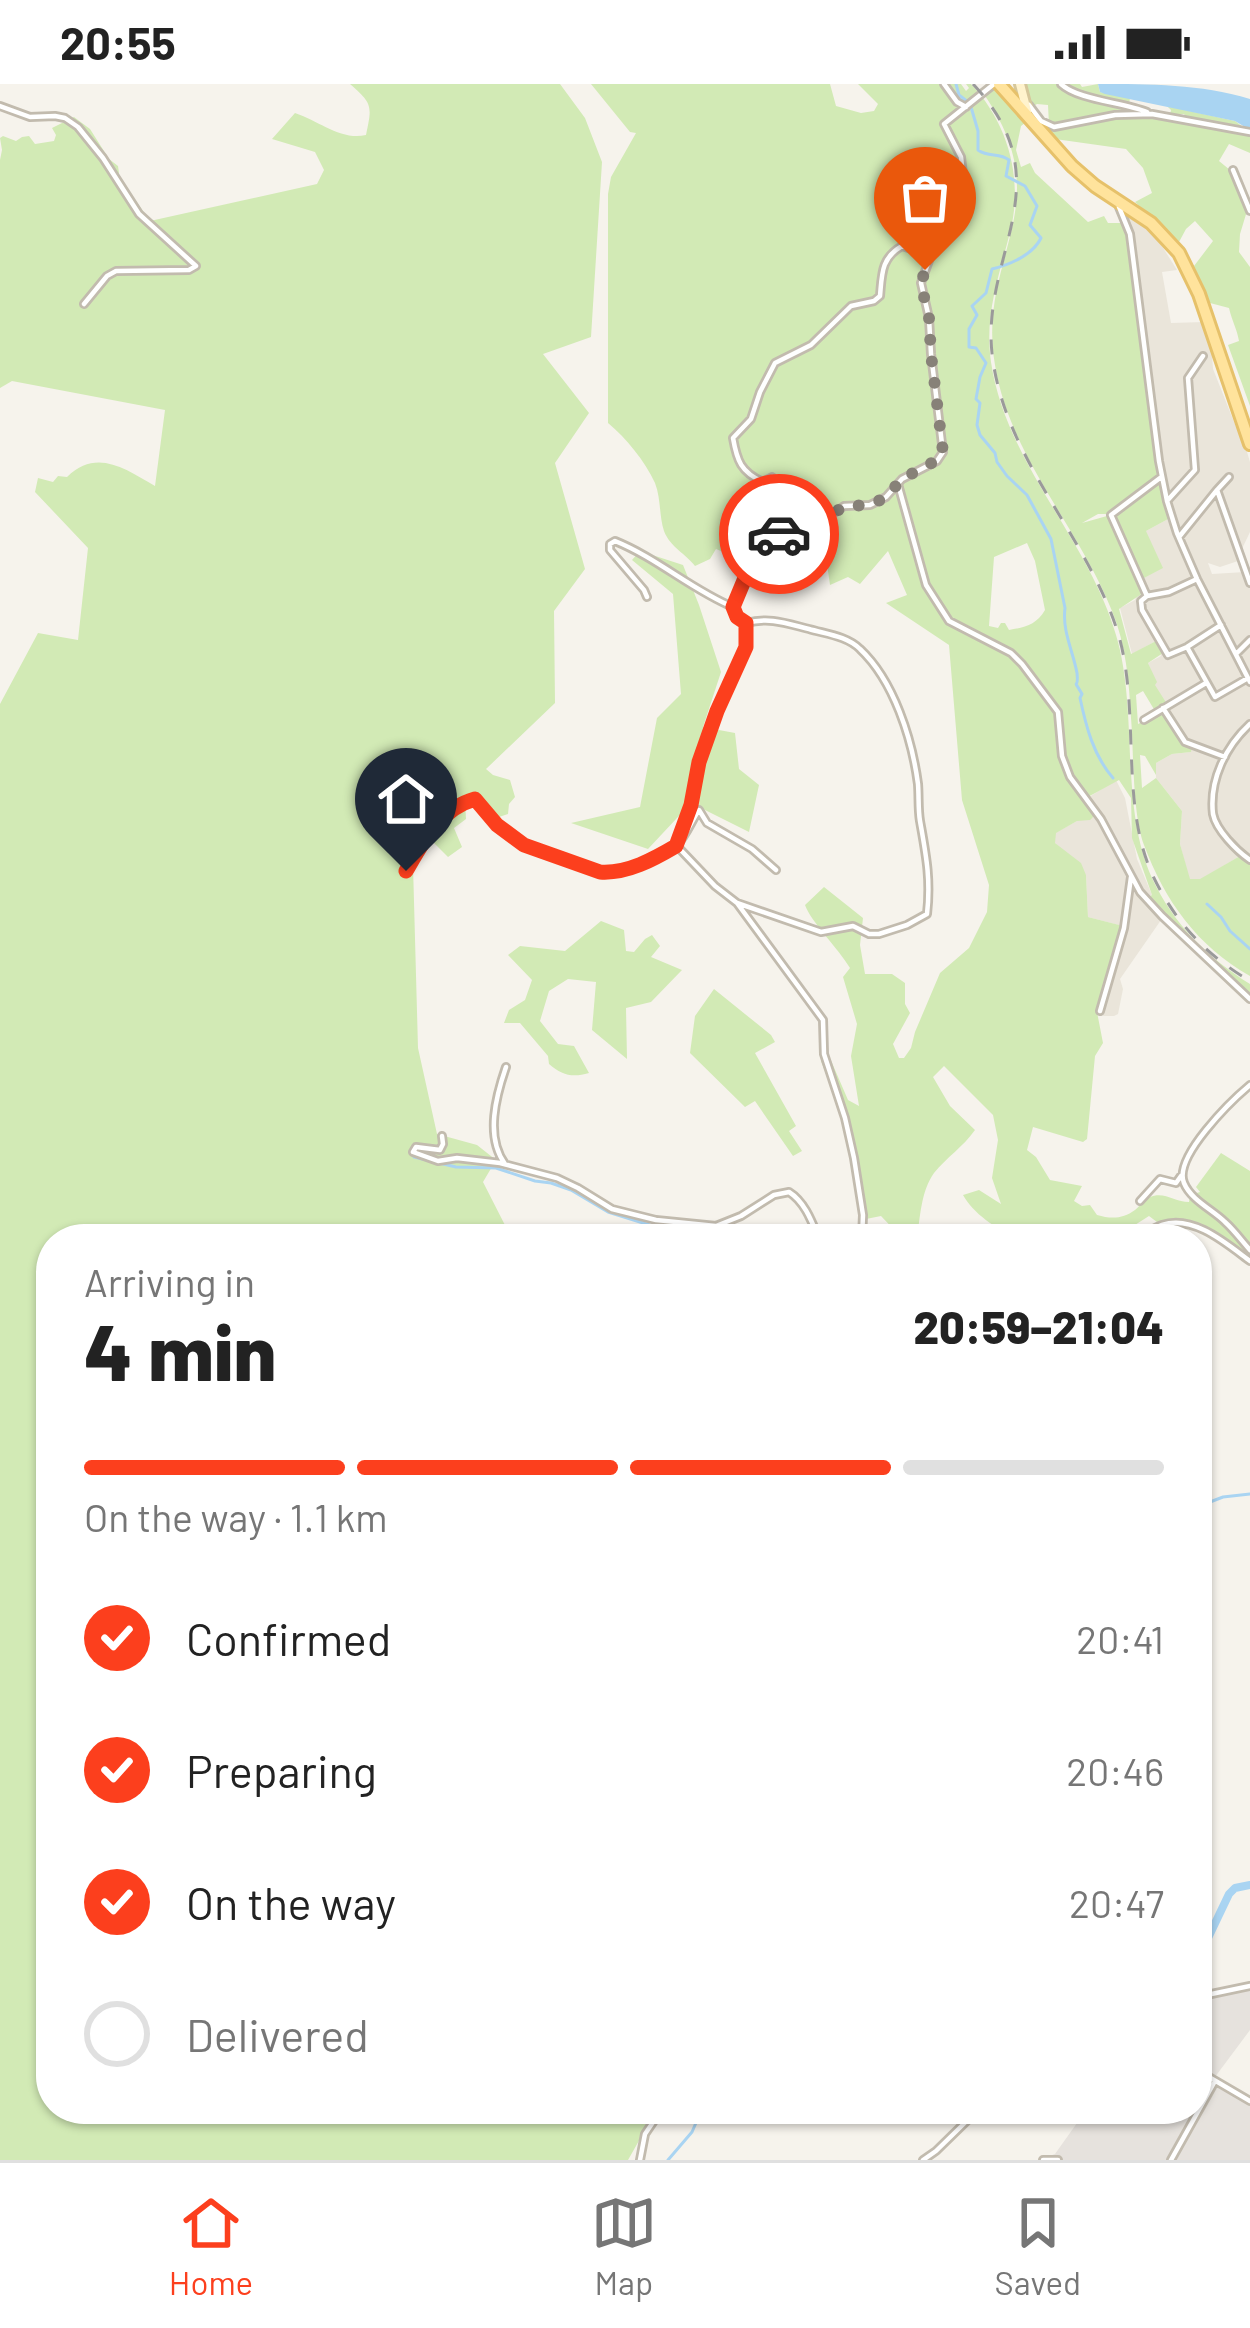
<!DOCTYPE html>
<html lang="en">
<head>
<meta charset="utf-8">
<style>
	body { margin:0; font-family:Barlow,sans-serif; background:#f6f6f6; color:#222; height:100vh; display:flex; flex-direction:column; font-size:45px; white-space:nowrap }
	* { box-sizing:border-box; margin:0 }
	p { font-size:39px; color:#767676 }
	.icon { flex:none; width:66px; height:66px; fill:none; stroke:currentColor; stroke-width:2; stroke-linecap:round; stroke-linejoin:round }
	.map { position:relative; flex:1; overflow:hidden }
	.side { position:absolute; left:36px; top:1140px; width:1176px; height:900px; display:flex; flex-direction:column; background:#fff; border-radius:48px; box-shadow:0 3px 9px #0004 }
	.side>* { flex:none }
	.pin { position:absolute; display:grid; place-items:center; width:102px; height:102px; color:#fff; margin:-123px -51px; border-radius:50% 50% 50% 0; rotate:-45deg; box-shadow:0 0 12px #0007 }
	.pin .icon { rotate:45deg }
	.courier { position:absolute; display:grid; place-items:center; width:120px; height:120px; margin:-60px; border:9px solid #fc3f1d; border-radius:50%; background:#fff; color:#222; box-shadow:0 3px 15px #0007 }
	.head em { font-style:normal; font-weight:800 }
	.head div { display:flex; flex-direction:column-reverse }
	.head { display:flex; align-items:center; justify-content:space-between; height:204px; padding:0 48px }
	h1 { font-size:78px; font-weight:800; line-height:90px }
	.bar { display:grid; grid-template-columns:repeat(4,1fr); gap:18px 12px; align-content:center; height:144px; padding:0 48px }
	.bar i { height:15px; border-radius:9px; background:#e0e0e0 }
	.bar .current { background:#fc3f1d }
	.bar p { grid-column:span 4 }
	ol { padding:0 48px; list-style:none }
	li { display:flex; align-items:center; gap:36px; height:132px }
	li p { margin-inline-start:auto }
	li .icon { padding:12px; border-radius:50%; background:#fc3f1d; color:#fff; stroke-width:4 }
	li:last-child { color:#767676 }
	li i { width:66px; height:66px; border:6px solid #e0e0e0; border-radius:50% }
	.status { display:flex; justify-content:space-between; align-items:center; height:84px; padding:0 60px; background:#fff; direction:ltr }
	.status svg { height:33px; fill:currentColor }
	.tabs { display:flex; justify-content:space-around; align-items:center; height:168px; border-top:3px solid #e0e0e0; background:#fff; font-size:33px; color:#767676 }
	.tabs a { display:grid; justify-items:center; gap:6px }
	.tabs .current { color:#fc3f1d }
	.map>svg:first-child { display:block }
	.residential { fill:#eae5da }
	.industrial { fill:#e6e2dd }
	.green { fill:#d2eab5; fill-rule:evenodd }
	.water { fill:#a9d4f2 }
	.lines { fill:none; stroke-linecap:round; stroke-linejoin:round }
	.stream { stroke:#a9d4f2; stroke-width:3 }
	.river { stroke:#a9d4f2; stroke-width:8 }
	.minor-casing { stroke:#c2bbae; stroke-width:10 }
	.secondary-casing { stroke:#d6c79b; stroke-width:14 }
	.primary-casing { stroke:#e6c16a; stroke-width:16 }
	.minor { stroke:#fff; stroke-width:4.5 }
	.secondary { stroke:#fff3cd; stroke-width:8 }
	.primary { stroke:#ffe39c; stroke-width:10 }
	.rail { stroke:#9a9a9a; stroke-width:3; stroke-dasharray:15 15; stroke-linecap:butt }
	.done { stroke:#878178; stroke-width:12; stroke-dasharray:0 21.6 }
	.route { stroke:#fc3f1d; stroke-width:15 }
</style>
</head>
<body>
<div class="status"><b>20:55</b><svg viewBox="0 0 49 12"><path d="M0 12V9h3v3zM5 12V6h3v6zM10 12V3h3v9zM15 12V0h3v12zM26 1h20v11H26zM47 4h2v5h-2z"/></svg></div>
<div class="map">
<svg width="1250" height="2076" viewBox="0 0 1250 2076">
	<rect width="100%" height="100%" fill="#f6f3ec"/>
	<path class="residential" d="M1127,130L1153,148L1177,186L1162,188L1171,239L1204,238L1211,258L1213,285L1236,343L1239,341L1250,378V448L1239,471L1241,476L1220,483L1208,479L1212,490L1245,488L1250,504V776L1240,772L1200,796L1189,795L1180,760L1182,727L1156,694V679L1172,670L1190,668L1192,663L1181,652L1154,600L1156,598L1148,579L1161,572L1156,557L1132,570L1120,524L1135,516L1142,495L1146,447L1170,434L1178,443L1161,380L1145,237L1131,144L1125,133Z
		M1116,696L1125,714L1137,775L1152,811L1144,815L1161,836L1120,895L1123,905L1118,930L1114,932H1103L1105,909L1126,843L1088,833L1086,791L1055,759V749L1077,737L1086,715Z"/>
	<path class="industrial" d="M1250,1906V1946L1212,1997L1250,2020V2076H1038L1055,2070L1087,2025H1197V1915Z"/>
	<path class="green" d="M350,0H560L585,34L602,78L591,253L543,270L589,329L555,379L585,485L554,527L555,619L486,685L493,691L510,696L515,713L509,720L508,730L493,735L477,714L465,717L466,735L454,744L462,763L448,773L431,756L425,753L413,781L418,964L437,1050L477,1061L496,1076L483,1098L512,1155H51V2025H657L628,2076H0V620L38,549L78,556L88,464L35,408L38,394L53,398L58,392L67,393C97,364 125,385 155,402L165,326L12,297L0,304V76L2,66L0,54L3,52L16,57L22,53L29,52L35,60L54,57L56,51L52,44L74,33L90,45L109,75L118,82L119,89L114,95L126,103L150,137L317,100L324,86L315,68L272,55L295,29C319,37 342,57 366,51C372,22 373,20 350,0Z
		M591,0H830L836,22L861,29L874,27L878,20L858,0H961L966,7L969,4L966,0H971C1007,38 1023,92 1011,144C1000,190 984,229 991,278C1006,380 1088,454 1116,551C1139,628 1119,721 1152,794C1174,841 1207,873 1250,900V914L1147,814L1152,811L1132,754L1131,714L1119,696L1086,714L1096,730L1090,736L1077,737L1056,749L1055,759L1081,779L1086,791L1088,833L1123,842L1097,928L1103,959L1095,972L1087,1055L1083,1058L1033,1043L1027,1066L1036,1073L1050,1096L1082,1102L1074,1117L1082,1122L1090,1121L1097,1131C1111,1135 1123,1135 1135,1126C1143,1120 1141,1116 1150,1113C1164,1107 1175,1118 1189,1118L1190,1111L1200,1108L1196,1103L1221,1069L1250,1087V1174L1219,1151L1178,1136L1157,1138L1149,1132L1127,1146L1123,1155H1087L1039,1145L1034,1155C1009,1155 975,1133 963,1111L979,1106L1001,1120L992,1094L998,1056L993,1031L944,982L933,993L950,1022L975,1046C963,1063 947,1073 934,1089C921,1107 920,1134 917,1155H903L881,1132L861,1136L845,1039L821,977L829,972L848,1016L859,1022L851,972L857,940L843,893L850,884C838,864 811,838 805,821L824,803L863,834L860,861L865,890H892L905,899V920L910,929L893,960L899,974H904L911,964L915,948L940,889L969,864L987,828L989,801L962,716L949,561L886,519L907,511L888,467L860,500L848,493L830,501L824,459C789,456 771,461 746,434L726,439L720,452L736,457L733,472L716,465L710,475L695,482C686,470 670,463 664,447C659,432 661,414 655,399C645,377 626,354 608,339V110L611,93L636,49L630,48ZM1027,459L1035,477L1045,526C1036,541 1026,543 1009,546L1005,539H1001L998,544L989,542L994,473Z
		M1021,0H1080L1082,3L1098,0L1100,8L1130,14L1129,20L1152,30L1188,35L1184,30L1170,31L1171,26L1167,22L1235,37L1250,48V69L1229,60L1219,77L1230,86L1247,127L1240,150L1239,168L1250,183V322L1228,261L1239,257C1237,245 1232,237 1229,224L1210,219L1194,182L1213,157L1195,137L1186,145L1179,158L1135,118L1152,109L1143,84L1126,65L1055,55L1039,38L1049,41L1048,21L1037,20L1030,24Z
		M991,3L1022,30L1035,49L1025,39L1021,42L1016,66L1021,83L1030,79L1035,89L1088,138L1104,132L1108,139H1124L1146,273L1158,388L1156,395L1108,430H1098L1082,439L1107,432L1143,509L1119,525L1131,570L1156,557L1163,569L1148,579L1157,598L1155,601L1167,620L1155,627L1143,607L1136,611L1138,640L1164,627L1179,655L1192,663L1191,668L1172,670L1156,679V691L1145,672L1140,671L1142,704L1156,694L1182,727L1180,760L1190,795H1200L1240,772L1250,780V892C1197,862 1165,817 1144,761C1132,728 1134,669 1131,634C1129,597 1126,561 1112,527C1078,442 1010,373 995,281C976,172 1062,122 983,9Z
		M1156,399L1161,401L1170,434L1146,447L1163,484L1142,495L1113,435L1116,430Z
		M640,467L683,481L699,521L721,588L703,643L735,649L739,685L759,701L749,748L691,719L648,765L571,739L640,723L657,634L681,610L673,510L632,476Z
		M601,837L624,846L626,867L634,868L645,855L652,851L660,862L651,873L682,886L651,918L626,924L627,975L592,946L596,898L568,895L549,907L540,937L558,960L574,962L589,989C572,994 562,991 549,980L548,972L520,939H504L509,926L525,916L532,896L508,871L520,862L565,867Z
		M714,905L771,951L775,958L755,969L796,1042L789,1047L802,1067L793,1072L755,1017L745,1023L690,969L695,932Z"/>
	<path class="water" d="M1098,0C1151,0 1200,0 1250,15V46L1235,37L1105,10L1100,8Z"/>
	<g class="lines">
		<path class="stream" d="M956,0L959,11L968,18
			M971,23L978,47V66C989,74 999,68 1009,76L1006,92L1025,102L1037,122L1030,141L1041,154C1033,171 1009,181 992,185L986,209L972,222L977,231L969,245V263L976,264L986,279L980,293L976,315L980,319L977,341L980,351L995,369L997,378L1007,392L1027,411L1051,455L1065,524C1062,547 1073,567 1077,589C1079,609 1071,591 1082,610L1080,614C1086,642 1093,671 1113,694
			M1207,820L1221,833L1230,847L1250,865
			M414,1073L456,1083L496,1084L535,1097L551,1099L571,1106L608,1128L656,1143L692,1149L703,1155
			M1197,1423L1223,1413L1250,1410
			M668,2076L692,2048L702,2025"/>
		<path class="river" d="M1197,1866L1208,1854L1229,1810L1235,1804L1250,1801"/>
		<g class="minor-casing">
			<path id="minor" d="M944,0L957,18L966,23
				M1061,0C1078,16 1122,18 1147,28
				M1029,21L1041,37L1054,43L1115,31L1152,30L1250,48
				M0,22L30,33L55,32L65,34L78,43L103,74L139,130L196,182L189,186L116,187L107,192L84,220
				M1233,86L1250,127
				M1119,123L1130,150L1159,377L1167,417L1177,449L1197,495L1250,598
				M772,393L763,398C741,388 737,377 733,354L751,335L760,308L775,279L811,261L851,222L874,217L880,212C882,190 881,174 902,162L931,171
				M1229,393L1217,406L1250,499
				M898,400L926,501L949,537L1011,569L1022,580L1058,628L1062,672L1070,693L1101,735L1140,808L1162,832L1250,915
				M1167,417L1195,386L1188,294L1203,272
				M1179,453L1217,406
				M1197,495L1169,508L1147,512L1141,517L1142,526L1168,571L1187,563L1221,541
				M1147,512L1111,431L1160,394
				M647,513L644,506L610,466V460L615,457C657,474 692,506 733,523L737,533L746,539L747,563L717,627L699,678L691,721L679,753
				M733,523L748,487L751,466L762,450H785L823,437L844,422L870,421L886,413L902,395L937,377L943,368L931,270L929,234L921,199L942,140L958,112L963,91L961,73L944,40L994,0
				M1187,563L1215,613L1248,594
				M1237,569L1250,556
				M1163,624L1185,658L1225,673
				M1144,636L1206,599
				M1250,640C1226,662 1209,696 1213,730C1216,746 1237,767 1250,776
				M677,762L715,802L737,819L823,936L824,970L845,1034L854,1074L863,1131L862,1155
				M406,787C425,755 438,725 475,715L497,741L523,761L600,788C620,790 662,776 677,761C686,752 692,736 699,726L707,739L752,765L776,786
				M737,819L821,848L853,842L869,850H879L907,841L927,830C931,795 926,771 920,737C918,725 919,713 918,700C912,655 894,597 860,565C847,552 826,550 809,545C785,539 770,533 746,539
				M1100,927L1124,844L1131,793
				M1250,1001C1232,1016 1173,1073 1184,1099C1191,1116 1213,1126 1225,1138C1234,1146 1242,1157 1250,1166
				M442,1052L443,1060L440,1066L416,1063L413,1068L438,1077L457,1074L500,1079L557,1094L578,1104L612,1125L656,1136L716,1142L741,1132L774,1111L789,1108C805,1118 812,1138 819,1155
				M505,1080C485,1053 496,1012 506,983
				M1140,1117L1160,1095L1176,1099L1181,1092
				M716,1142L718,1155
				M1040,1155L1046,1151L1078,1155
				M1135,1155C1144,1151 1153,1144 1162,1141C1193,1130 1227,1160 1250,1177
				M1197,1913L1250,1902
				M1197,1986L1250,2017
				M640,2076L645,2050L662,2025
				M923,2076L936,2067L979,2025
				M1043,2076H1058
				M1171,2076L1215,1997"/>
		</g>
		<g class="secondary-casing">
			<path id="secondary" d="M1020,0L1027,27"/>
		</g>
		<g class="primary-casing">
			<path id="primary" d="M999,0L1072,82L1095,102L1151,139L1179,169L1199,210L1250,360"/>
		</g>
		<use href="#minor" class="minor"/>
		<use href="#secondary" class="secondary"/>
		<use href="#primary" class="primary"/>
		<path class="rail" d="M973,0C1067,100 977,173 993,277C1008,379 1088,453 1118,549C1141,626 1119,719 1153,792C1175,838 1206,871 1250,897"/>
	</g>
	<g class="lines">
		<path class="done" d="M779,450L823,437L844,422L870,421L886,413L902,395L937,376L943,368L931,270L929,234L921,200L925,186"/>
		<path class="route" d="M406,787C424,756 440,725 475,715L497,741L524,761L600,788C627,790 654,775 676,762L691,721L699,678L717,627L746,563V539L737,533L733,523L748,487L751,466L762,450H779"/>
	</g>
</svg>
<div class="pin" style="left:925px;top:186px;background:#ea580c"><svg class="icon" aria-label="bag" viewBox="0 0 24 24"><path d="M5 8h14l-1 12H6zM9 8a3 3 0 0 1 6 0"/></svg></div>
<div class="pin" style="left:406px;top:787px;background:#1f2937"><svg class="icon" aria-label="home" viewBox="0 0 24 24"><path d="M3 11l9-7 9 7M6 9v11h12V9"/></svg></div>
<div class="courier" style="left:779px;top:450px"><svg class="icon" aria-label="car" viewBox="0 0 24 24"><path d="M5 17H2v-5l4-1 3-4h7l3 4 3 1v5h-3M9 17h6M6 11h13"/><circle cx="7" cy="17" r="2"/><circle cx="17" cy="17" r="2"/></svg></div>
<section class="side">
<div class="head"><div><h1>4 min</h1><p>Arriving in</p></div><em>20:59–21:04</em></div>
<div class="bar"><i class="current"></i><i class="current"></i><i class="current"></i><i></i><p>On the way · 1.1 km</p></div>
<ol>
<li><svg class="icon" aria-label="check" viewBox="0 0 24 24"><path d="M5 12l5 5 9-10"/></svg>Confirmed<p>20:41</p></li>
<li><svg class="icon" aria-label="check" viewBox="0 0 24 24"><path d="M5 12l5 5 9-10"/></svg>Preparing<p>20:46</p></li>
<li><svg class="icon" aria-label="check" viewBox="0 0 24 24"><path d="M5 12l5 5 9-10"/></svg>On the way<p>20:47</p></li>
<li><i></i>Delivered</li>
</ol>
</section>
</div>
<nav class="tabs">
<a class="current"><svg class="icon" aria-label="home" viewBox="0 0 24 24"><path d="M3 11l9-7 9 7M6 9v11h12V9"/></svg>Home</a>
<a><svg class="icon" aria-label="map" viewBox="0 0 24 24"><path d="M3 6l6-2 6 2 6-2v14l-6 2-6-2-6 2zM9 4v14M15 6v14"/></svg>Map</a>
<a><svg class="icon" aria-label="saved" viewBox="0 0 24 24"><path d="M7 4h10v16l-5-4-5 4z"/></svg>Saved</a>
</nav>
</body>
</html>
